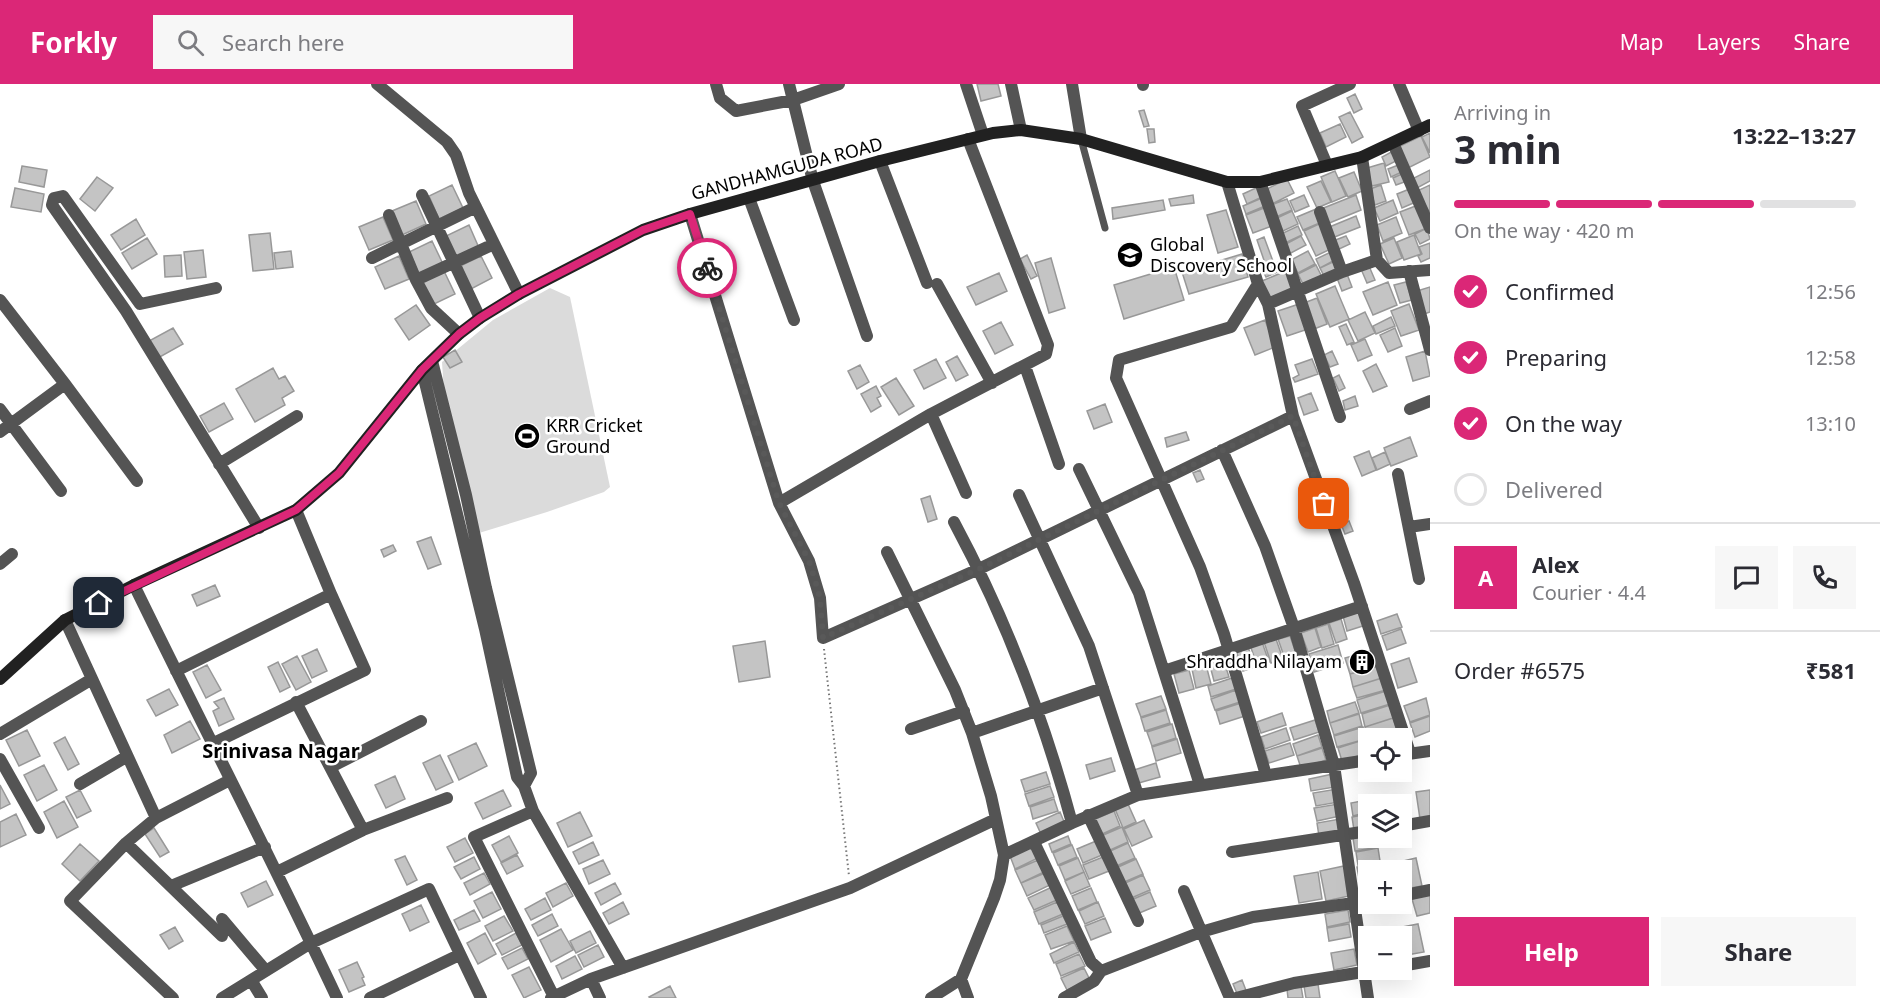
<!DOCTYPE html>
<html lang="en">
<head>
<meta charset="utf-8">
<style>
	body { margin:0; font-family:"Noto Sans",sans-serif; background:#f7f7f7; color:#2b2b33; height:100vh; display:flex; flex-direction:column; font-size:22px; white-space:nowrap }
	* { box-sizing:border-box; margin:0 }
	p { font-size:20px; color:#7c7c81 }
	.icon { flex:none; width:33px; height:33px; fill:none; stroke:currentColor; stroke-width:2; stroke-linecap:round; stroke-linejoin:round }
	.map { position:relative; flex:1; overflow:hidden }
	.sheet { display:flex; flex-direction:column; background:#fff; width:450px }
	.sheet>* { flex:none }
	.fabs { position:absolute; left:1358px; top:644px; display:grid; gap:12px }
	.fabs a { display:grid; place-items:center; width:54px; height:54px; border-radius:0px; background:#fff; box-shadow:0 6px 24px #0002; font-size:30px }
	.pin { position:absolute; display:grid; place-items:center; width:51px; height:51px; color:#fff; margin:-26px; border-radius:12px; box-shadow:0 3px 9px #0006 }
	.courier { position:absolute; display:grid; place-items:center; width:60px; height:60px; margin:-30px; border:4px solid #db2777; border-radius:50%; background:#fff; color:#222; box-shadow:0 2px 8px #0007 }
	.summary em { font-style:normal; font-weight:700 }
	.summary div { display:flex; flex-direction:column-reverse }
	.summary { display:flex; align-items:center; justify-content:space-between; height:102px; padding:0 24px }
	h1 { font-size:39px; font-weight:700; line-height:45px }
	.bar { display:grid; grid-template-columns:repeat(4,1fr); gap:9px 6px; align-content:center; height:72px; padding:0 24px }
	.bar i { height:8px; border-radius:4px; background:#e1e1e2 }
	.bar .on { background:#db2777 }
	.bar p { grid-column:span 4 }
	.line { display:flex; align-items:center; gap:15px; padding:0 24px; border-top:2px solid #e1e1e2 }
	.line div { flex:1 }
	.round { display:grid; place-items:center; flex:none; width:63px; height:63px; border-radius:0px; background:#f7f7f7 }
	ol { padding:0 24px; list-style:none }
	li { display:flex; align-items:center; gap:18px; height:66px }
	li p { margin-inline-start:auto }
	li .icon { padding:6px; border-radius:50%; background:#db2777; color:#fff; stroke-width:4 }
	li:last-child { color:#7c7c81 }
	li i { width:33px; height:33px; border:3px solid #e1e1e2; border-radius:50% }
	.button { display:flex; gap:12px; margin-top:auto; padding:12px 24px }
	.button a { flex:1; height:69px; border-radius:0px; background:#db2777; color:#fff; font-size:24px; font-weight:700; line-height:69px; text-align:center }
	.button a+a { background:#f7f7f7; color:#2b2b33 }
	header { display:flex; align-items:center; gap:36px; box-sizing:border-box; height:84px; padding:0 30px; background:#db2777; color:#fff }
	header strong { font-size:28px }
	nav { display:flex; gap:33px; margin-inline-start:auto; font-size:21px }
	.search { width:420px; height:54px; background:#f7f7f7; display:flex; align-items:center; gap:15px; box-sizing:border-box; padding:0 21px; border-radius:0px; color:#7c7c81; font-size:22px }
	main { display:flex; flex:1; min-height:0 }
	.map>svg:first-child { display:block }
	.green { fill:#dbdbdb }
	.building { fill:#c4c4c4; stroke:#989898; stroke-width:1.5 }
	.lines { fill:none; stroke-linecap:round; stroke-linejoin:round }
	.path { stroke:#767676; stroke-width:2; stroke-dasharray:1.5 3; stroke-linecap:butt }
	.lane { stroke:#545454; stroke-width:7 }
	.street { stroke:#545454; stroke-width:12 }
	.secondary { stroke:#212121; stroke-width:12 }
	.done { stroke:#595959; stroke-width:6; stroke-dasharray:0 10.8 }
	.route { stroke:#db2777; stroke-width:8 }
	.labels { text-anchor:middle; stroke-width:5; stroke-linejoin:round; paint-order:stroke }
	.street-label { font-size:18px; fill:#000; stroke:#fff }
	.poi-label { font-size:18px; fill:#000; stroke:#fff; text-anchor:start }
	.neighbourhood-label { font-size:20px; font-weight:bold; fill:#000; stroke:#fff }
</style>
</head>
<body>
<header>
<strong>Forkly</strong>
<div class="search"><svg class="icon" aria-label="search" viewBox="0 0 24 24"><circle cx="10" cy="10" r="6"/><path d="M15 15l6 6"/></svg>Search here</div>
<nav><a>Map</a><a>Layers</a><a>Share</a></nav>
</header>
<main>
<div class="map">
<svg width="1430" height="914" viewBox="0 0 1430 914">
	<rect width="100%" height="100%" fill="#fff"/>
	<path class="green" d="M550,204L570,213L610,403L604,408L547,428L479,449L444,308L442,278L493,236Z"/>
	<path class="building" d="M977,0H998L1001,12L981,17Z
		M1355,10L1362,25L1354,29L1347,14Z
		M1144,26L1149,42L1144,43L1139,27Z
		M1350,28L1363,53L1352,59L1339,33Z
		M1340,40L1346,53L1326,63L1320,49Z
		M1147,45H1154L1155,58L1149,59Z
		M1430,49V69L1422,53Z
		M1421,52L1430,73L1408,84L1398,63Z
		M1395,66L1400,75L1386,82L1382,73Z
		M1384,79L1389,98L1372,102L1367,84Z
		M1401,80L1404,87L1391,93L1388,85Z
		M22,82L47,86L44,103L19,98Z
		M1430,86V97L1417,104L1412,95Z
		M1335,87L1346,112L1332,118L1321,93Z
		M1354,88L1362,107L1348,113L1339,94Z
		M1404,89L1407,97L1396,101L1393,94Z
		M97,93L113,104L95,127L80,115Z
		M1287,95L1294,109L1272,120L1265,106Z
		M1321,97L1331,118L1317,124L1307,103Z
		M452,101L463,124L439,135L429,112Z
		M1381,101L1386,117L1375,121L1370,105Z
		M1430,101V129L1417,107Z
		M1258,103L1262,113L1247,120L1243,110Z
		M15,104L44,110L41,128L11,123Z
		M1412,104L1418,117L1402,124L1397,110Z
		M1193,111L1194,119L1171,122L1169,115Z
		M1304,111L1309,122L1295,128L1290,117Z
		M1356,111L1361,126L1327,140L1321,125Z
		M1262,114L1265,122L1246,130L1243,122Z
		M1287,115L1292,126L1276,133L1271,121Z
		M1163,116L1165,126L1113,135L1112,124Z
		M1393,116L1398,129L1380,137L1374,124Z
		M416,117L426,140L402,151L392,127Z
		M1418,121L1427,144L1409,151L1400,128Z
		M1264,124L1272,142L1253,149L1246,131Z
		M1316,125L1322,138L1303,146L1297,133Z
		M1226,126L1238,163L1218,169L1207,131Z
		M1292,127L1298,140L1283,147L1277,134Z
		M1356,132L1360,143L1332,154L1327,144Z
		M383,133L393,156L369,166L359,143Z
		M1396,133L1402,149L1383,157L1377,141Z
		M136,135L145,151L121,166L111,151Z
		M1321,139L1333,164L1316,172L1304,147Z
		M469,141L479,164L456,175L446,152Z
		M1298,142L1302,151L1285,159L1281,150Z
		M1427,144L1430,155L1420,160L1415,150Z
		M270,149L274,185L253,187L249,151Z
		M1414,151L1421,170L1404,176L1397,158Z
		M1301,152L1306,161L1289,170L1284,161Z
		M1346,152L1350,160L1337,166L1333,157Z
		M1264,153L1274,180L1266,182L1257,156Z
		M147,154L157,170L132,185L122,169Z
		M1394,154L1402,174L1389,180L1380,160Z
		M432,157L443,180L419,190L409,168Z
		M1430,159V174L1421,178L1418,172L1422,170L1419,163Z
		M203,166L206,193L187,195L184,168Z
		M291,167L293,183L276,185L274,169Z
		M1308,167L1315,180L1298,189L1291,176Z
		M1331,168L1335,176L1320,184L1316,175Z
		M1242,170L1248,193L1189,210L1182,188Z
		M181,171L182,192L165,193L164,172Z
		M1027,171L1037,192L1031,195L1020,175Z
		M399,172L409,195L385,205L375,183Z
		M481,172L492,194L469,206L458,183Z
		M1051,174L1065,224L1049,229L1035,179Z
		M1281,177L1284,185L1266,193L1262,185Z
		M1335,177L1338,185L1324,192L1320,184Z
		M1316,181L1322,193L1304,202L1298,190Z
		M1369,182L1375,196L1367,199L1361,185Z
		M1174,183L1184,216L1124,235L1114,201Z
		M1288,186L1296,205L1270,216L1262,197Z
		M444,187L455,210L432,221L421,198Z
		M999,189L1007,207L976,221L967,203Z
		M1347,190L1352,203L1342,207L1337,194Z
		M1388,198L1397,221L1373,231L1363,208Z
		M1406,198L1412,216L1400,219L1394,201Z
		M1335,202L1349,235L1330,243L1316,210Z
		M1430,203V228L1424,230L1417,207Z
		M1317,214L1327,240L1314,245L1304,219Z
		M1299,220L1308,245L1287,252L1278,227Z
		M1409,220L1419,246L1401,252L1391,227Z
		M416,221L430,241L409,256L395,235Z
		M1365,228L1375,249L1358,257L1348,236Z
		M1391,233L1395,242L1376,250L1373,242Z
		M1265,236L1275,263L1255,271L1244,244Z
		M1001,238L1013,261L995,270L983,247Z
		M1346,240L1354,258L1347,261L1339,243Z
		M173,244L183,260L158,274L149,257Z
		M1395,244L1402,262L1388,268L1380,251Z
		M1365,255L1372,271L1358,277L1351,261Z
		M455,266L462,278L450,284L443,273Z
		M1332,267L1338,280L1330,283L1324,271Z
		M1425,267L1430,292L1413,297L1406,273Z
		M957,272L968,291L956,297L946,278Z
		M936,275L946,294L924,305L914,286Z
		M1312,275L1318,290L1295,298L1293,294L1299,291L1295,281Z
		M1376,280L1387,302L1373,308L1363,287Z
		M860,281L869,298L857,305L848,287Z
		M273,284L279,295L285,292L294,307L282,314L285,321L255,338L236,305Z
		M1339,291L1345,304L1339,307L1333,294Z
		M896,294L914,322L899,331L881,303Z
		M876,302L881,312L877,314L881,322L871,328L861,310Z
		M1311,309L1318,326L1304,331L1298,314Z
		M1355,312L1358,322L1345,326L1343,317Z
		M224,319L233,335L209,348L200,332Z
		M1105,320L1112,338L1094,345L1087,327Z
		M1186,348L1189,356L1167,363L1165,354Z
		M1410,353L1417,372L1391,382L1384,364Z
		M1369,367L1376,386L1362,392L1354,373Z
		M1385,368L1390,380L1377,386L1372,374Z
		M1200,386L1204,395L1197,398L1193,389Z
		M930,412L937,435L928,438L921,415Z
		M1349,437L1353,447L1345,450L1341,440Z
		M431,453L441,480L428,485L417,458Z
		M393,461L396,467L384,473L381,466Z
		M215,501L220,512L197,522L192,511Z
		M1361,527L1366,541L1347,547L1343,532Z
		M1397,530L1402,543L1381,550L1377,537Z
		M1341,535L1347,555L1336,559L1329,539Z
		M1328,540L1334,560L1322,564L1316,544Z
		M1315,544L1321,563L1308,568L1301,549Z
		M1401,545L1406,559L1387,566L1382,552Z
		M1290,552L1297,572L1285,575L1278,555Z
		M1276,555L1283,575L1271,579L1264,558Z
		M765,557L770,593L739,598L733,562Z
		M1262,558L1269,578L1257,581L1250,561Z
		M1338,561L1343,579L1314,588L1309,570Z
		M1248,563L1255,583L1243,587L1236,567Z
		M317,565L327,587L312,594L302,572Z
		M1374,566L1379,582L1350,590L1345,574Z
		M297,572L311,598L296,606L282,580Z
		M1223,574L1229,593L1214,597L1209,578Z
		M1409,574L1417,598L1398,604L1391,580Z
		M278,578L290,603L280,608L268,583Z
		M207,581L221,606L206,614L193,588Z
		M1206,581L1211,600L1196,604L1192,585Z
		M1379,582L1382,594L1353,603L1350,590Z
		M1189,586L1194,605L1179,609L1174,590Z
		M1232,594L1236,605L1211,613L1208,602Z
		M1382,594L1386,606L1357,614L1353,603Z
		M169,605L178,621L156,632L147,616Z
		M1236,606L1240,618L1215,626L1211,615Z
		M1386,607L1390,620L1361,629L1357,616Z
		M1161,612L1166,625L1141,633L1136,620Z
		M224,614L234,635L219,642L213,627L219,624L214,618Z
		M1426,614L1430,631L1410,638L1404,622Z
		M1355,618L1359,629L1330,639L1327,627Z
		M1241,619L1245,632L1220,640L1216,627Z
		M1390,621L1393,634L1365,643L1362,630Z
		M1166,626L1170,639L1145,647L1141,634Z
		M1282,629L1286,641L1261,649L1257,638Z
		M1359,630L1362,642L1334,651L1330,639Z
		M1430,632V647L1415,653L1410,639Z
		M1393,634L1397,647L1369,654L1365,643Z
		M1315,636L1319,648L1294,656L1290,644Z
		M190,637L200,655L172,669L164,651Z
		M1172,640L1176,654L1152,662L1147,648Z
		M1363,643L1366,655L1337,663L1334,652Z
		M1286,644L1290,656L1265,665L1261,653Z
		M27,646L40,672L19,682L6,656Z
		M1398,647L1400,654H1377Z
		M1318,651L1322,663L1297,672L1293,660Z
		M65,653L79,680L68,686L54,659Z
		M1177,655L1181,669L1156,677L1152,663Z
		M1366,655L1368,669L1342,677L1338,664Z
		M476,659L487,682L459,696L448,672Z
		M1290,659L1294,671L1269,679L1265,667Z
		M1322,664L1326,676L1301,684L1297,672Z
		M440,671L453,698L436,706L423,679Z
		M1111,674L1115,687L1090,695L1086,681Z
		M1156,679L1160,693L1135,700L1131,687Z
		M44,681L57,706L37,717L24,691Z
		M1046,688L1050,700L1025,708L1021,696Z
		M1333,690L1335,703L1311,707L1309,695Z
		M395,692L405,715L386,724L375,701Z
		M0,701L10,720L0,725Z
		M1050,702L1054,713L1029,722L1025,710Z
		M1337,705L1339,718L1316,722L1313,709Z
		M80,706L91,727L77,734L66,713Z
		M503,706L511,722L483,735L475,719Z
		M1430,706V733L1420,735L1416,708Z
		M1382,713L1384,720H1368V728L1353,732L1351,719Z
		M1054,715L1058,727L1033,735L1030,723Z
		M64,717L78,743L57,754L44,728Z
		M1128,720L1136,738L1123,744L1115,725Z
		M1338,720L1340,732L1317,737L1314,724Z
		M1114,727L1120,742L1100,751L1093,736Z
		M580,728L592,752L568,763L557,739Z
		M1060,728L1065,740L1041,750L1036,739Z
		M16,730L26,751L0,763V738Z
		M1368,730V743L1354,746L1352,733Z
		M1340,735L1343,747L1319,752L1317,739Z
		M1144,736L1152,753L1132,762L1124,745Z
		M1122,743L1128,758L1108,767L1101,752Z
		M154,744L169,768L160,773L145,750Z
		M509,752L518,769L501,778L492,761Z
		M1068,752L1071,760L1052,768L1049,760Z
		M1377,753L1379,763L1355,767L1353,754Z
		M465,754L473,769L455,778L447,763Z
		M1096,757L1102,771L1083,779L1077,765Z
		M593,758L599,771L579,780L573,768Z
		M1128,759L1135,774L1114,783L1108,768Z
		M80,760L99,777L80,797L62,780Z
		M1072,761L1077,773L1058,781L1053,769Z
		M1033,762L1038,774L1015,785L1010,772Z
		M1378,764L1380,777L1358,781L1356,768Z
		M517,771L523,782L507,790L501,779Z
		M405,772L417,796L407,801L395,776Z
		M474,773L480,785L461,795L454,783Z
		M1103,773L1109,787L1089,795L1083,781Z
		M1078,774L1084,788L1065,796L1059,782Z
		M1416,774L1422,802L1405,805L1399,778Z
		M1136,775L1143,790L1122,799L1116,784Z
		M603,776L610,790L589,800L583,785Z
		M1038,776L1044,788L1021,799L1015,786Z
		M1380,778L1381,786H1368V792L1359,794L1357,783Z
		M1344,782L1349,812L1326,817L1320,787Z
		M1084,788L1090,802L1071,810L1065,797Z
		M1318,788L1322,815L1299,819L1294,792Z
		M484,789L490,800L470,811L464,799Z
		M1045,789L1050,801L1027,812L1021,799Z
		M1143,791L1150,806L1129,815L1123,800Z
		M266,797L273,811L248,823L241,809Z
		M1368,797V811L1362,812L1360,798Z
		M566,799L573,812L553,823L546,809Z
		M615,799L621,810L601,821L595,809Z
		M1052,803L1057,816L1034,826L1028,814Z
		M1091,804L1097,818L1078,826L1072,812Z
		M492,808L501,825L483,834L474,817Z
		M1150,808L1156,822L1137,830L1131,816Z
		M1430,810V829L1417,832L1412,815Z
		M545,814L551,826L531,836L525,825Z
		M623,818L629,830L609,840L603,829Z
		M1057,818L1063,830L1039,840L1034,828Z
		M1098,818L1104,832L1085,840L1079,827Z
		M421,821L429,838L410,847L402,830Z
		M474,826L480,837L459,846L454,836Z
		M1348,826L1350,838L1327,843L1325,830Z
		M552,830L558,842L538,852L532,841Z
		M504,832L513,847L493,857L485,842Z
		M1063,832L1067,840L1044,849L1041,841Z
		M1105,834L1111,848L1091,856L1085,842Z
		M1349,840L1351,853L1329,857L1327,844Z
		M1418,840L1424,868L1401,872V852H1394L1392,845Z
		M1067,842L1074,857L1051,865L1045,851Z
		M175,843L183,857L169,865L160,851Z
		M561,845L573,866L551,878L540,856Z
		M1389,845L1390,852H1368V856L1367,849Z
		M590,847L596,859L576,869L570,857Z
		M485,849L496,870L478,880L467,859Z
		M516,849L522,861L502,871L496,860Z
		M1074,858L1079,868L1054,879L1050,870Z
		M598,861L604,873L584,883L578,871Z
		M522,864L528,875L508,885L502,874Z
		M1354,865L1357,881L1334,886L1331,869Z
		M1079,870L1085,882L1061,892L1056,880Z
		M575,872L582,885L562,895L556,882Z
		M357,878L364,893L362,894L365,901L349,908L339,886Z
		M529,883L541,906L524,914L512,891Z
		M1084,884L1090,896L1067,906L1061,894Z
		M1242,896L1247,909L1238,912L1233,900Z
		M1318,900L1320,914H1306L1304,902Z
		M670,902L676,914H650L649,913Z
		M1301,902L1303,914H1288L1287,905Z"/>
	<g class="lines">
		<path class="path" d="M824,565L849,792"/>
		<path class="lane" d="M1081,55L1105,144"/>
		<path class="street" d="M377,0L447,58L456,71L469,109L519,210
			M716,0L720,14L736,27L793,16L839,0
			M789,0L813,97L867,252
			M966,0L983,51
			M1011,0L1021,46
			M1072,0L1081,55
			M1143,0V1
			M1399,0L1419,47
			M1393,59L1430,144
			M1362,73L1377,176L1389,189L1430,186
			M880,77L927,199
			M1327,81L1302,22L1350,0
			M1227,98L1258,200L1268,220L1342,188L1377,176
			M1260,98C1288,176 1313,255 1340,333
			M422,111L480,234
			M749,114L794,236
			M1320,128L1342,188
			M690,130L779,419L809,477L820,514L823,554L979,485L1293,332
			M389,131L416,196L431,224L459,250
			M372,174L476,123
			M1409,187L1430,266
			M416,196L494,160
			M937,200L992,299
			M1258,200L1231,243L1119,276L1116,294L1200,483L1224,550L1266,691
			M216,204L140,220L63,112L54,114L52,121L126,227L259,444
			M0,216L65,300L137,397
			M1268,220L1293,332L1354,499L1410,669
			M432,277L466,411L486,504L531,689L524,702
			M1025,282L1059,380
			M422,286L485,545L517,693L524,702L533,727L623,884
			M0,325L61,407
			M1410,325L1430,317
			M931,330L966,409
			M0,348L65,300
			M1222,366L1265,462L1294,544L1334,681L1368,914
			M219,380L297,332
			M1079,385L1139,509L1200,701
			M1398,390L1419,495
			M1019,411L1089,562L1138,711
			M779,419L931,330L1046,270L1048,261L968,55
			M954,438C1005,533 1044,635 1072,739L1138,711L1368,676
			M1409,443L1430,440
			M887,468L955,606L972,649L991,712L1004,771L1000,796L994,814L961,895L931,914
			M0,480L12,470
			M134,501C201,639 272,775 337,914
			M65,536L156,734L230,696
			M176,587L331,510L296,426
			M1164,587L1362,522
			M911,645L964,627
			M972,649L1103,604
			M0,650L92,595
			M214,659L365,586L331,510
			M1401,671L1430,667
			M0,675L39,744
			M331,683L421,637
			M80,700L126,673
			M533,727L474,753L554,913
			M1088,731L1138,837
			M156,734L126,759L70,817L173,914
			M1401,742L1430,737
			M363,746L447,714
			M1034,758L1091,878L1101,887L1201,848L1253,833L1368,817
			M126,759L222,852
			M1232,768L1368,747
			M1004,771L1072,739
			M277,788L363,746L296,618
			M171,802L265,763
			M1184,807L1230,914
			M1401,812L1430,806
			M222,835L266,887
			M1401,882L1430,877
			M591,895L600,914
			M961,895L968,914
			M251,896L262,914
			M222,914L311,859L429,805L481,914
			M370,914L459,871
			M551,914L591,895L850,804L996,735
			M1064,914L1094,897L1101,887
			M1236,914L1294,899L1382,885"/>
		<path class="secondary" d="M0,595L65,536L134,501L296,426L339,389L422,286L459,250L480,234L519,210L643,146L690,130L880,77L993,49L1021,46L1081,55L1227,98H1260L1362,73L1430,41"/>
	</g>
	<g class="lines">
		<path class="done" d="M707,184L779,419L809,477L815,496L820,514L823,554L979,485L1293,332L1324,420"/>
		<path class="route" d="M99,519L296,426L339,389L422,286L459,250L480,234L519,210L643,146L690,130L707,184"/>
	</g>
	<defs>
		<g id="school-disc" transform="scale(1.35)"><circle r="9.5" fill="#000" stroke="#fff"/><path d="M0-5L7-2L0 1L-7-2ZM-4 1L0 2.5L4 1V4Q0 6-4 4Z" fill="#fff"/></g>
		<g id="stadium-disc" transform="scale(1.35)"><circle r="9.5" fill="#000" stroke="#fff"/><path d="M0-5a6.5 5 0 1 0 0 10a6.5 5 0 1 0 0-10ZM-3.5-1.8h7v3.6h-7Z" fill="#fff"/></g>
		<g id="building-disc" transform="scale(1.35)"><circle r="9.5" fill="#000" stroke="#fff"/><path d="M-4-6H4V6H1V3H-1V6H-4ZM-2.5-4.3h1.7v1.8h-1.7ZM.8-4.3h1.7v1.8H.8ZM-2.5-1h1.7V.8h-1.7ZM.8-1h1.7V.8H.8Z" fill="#fff"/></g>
	</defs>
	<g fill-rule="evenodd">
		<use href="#school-disc" x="1130" y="171"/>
		<use href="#stadium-disc" x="527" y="352"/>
		<use href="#building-disc" x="1362" y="578"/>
	</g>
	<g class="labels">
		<g class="street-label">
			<text transform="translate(787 85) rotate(-15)" y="6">GANDHAMGUDA ROAD</text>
		</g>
		<g class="poi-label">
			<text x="1150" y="167">Global<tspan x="1150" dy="21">Discovery School</tspan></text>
			<text x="546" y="348">KRR Cricket<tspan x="546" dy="21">Ground</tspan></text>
			<text x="1342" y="584" text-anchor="end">Shraddha Nilayam</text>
		</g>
		<g class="neighbourhood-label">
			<text x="281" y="674">Srinivasa Nagar</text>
		</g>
	</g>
</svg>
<div class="fabs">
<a><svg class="icon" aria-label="locate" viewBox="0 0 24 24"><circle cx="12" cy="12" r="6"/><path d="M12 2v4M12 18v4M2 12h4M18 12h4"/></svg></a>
<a><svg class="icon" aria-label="layers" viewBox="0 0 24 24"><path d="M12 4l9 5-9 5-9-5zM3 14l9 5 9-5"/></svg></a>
<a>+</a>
<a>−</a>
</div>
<div class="pin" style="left:1324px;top:420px;background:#ea580c"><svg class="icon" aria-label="bag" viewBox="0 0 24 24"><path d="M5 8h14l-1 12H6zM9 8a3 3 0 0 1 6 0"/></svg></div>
<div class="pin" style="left:99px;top:519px;background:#1f2937"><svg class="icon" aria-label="home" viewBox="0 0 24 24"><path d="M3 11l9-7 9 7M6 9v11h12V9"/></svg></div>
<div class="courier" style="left:707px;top:184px"><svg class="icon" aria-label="bike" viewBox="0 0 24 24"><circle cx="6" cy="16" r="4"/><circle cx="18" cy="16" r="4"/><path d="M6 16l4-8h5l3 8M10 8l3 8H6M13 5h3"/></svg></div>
</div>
<section class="sheet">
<div class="summary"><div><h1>3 min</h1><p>Arriving in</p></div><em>13:22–13:27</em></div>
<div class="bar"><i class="on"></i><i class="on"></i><i class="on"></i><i></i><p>On the way · 420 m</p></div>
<ol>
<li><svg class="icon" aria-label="check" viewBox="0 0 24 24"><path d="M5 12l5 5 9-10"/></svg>Confirmed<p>12:56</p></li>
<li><svg class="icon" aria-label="check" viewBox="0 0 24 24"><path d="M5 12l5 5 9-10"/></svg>Preparing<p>12:58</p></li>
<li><svg class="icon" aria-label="check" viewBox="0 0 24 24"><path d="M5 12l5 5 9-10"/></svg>On the way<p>13:10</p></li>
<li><i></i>Delivered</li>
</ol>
<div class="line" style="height:108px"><b class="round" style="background:#db2777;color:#fff">A</b><div><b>Alex</b><p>Courier · 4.4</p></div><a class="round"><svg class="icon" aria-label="chat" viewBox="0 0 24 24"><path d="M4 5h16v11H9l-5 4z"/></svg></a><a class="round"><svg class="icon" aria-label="phone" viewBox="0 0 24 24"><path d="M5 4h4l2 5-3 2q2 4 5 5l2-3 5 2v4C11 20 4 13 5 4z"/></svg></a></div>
<div class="line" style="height:78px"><div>Order #6575</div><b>₹581</b></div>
<div class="button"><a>Help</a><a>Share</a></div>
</section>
</main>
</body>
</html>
